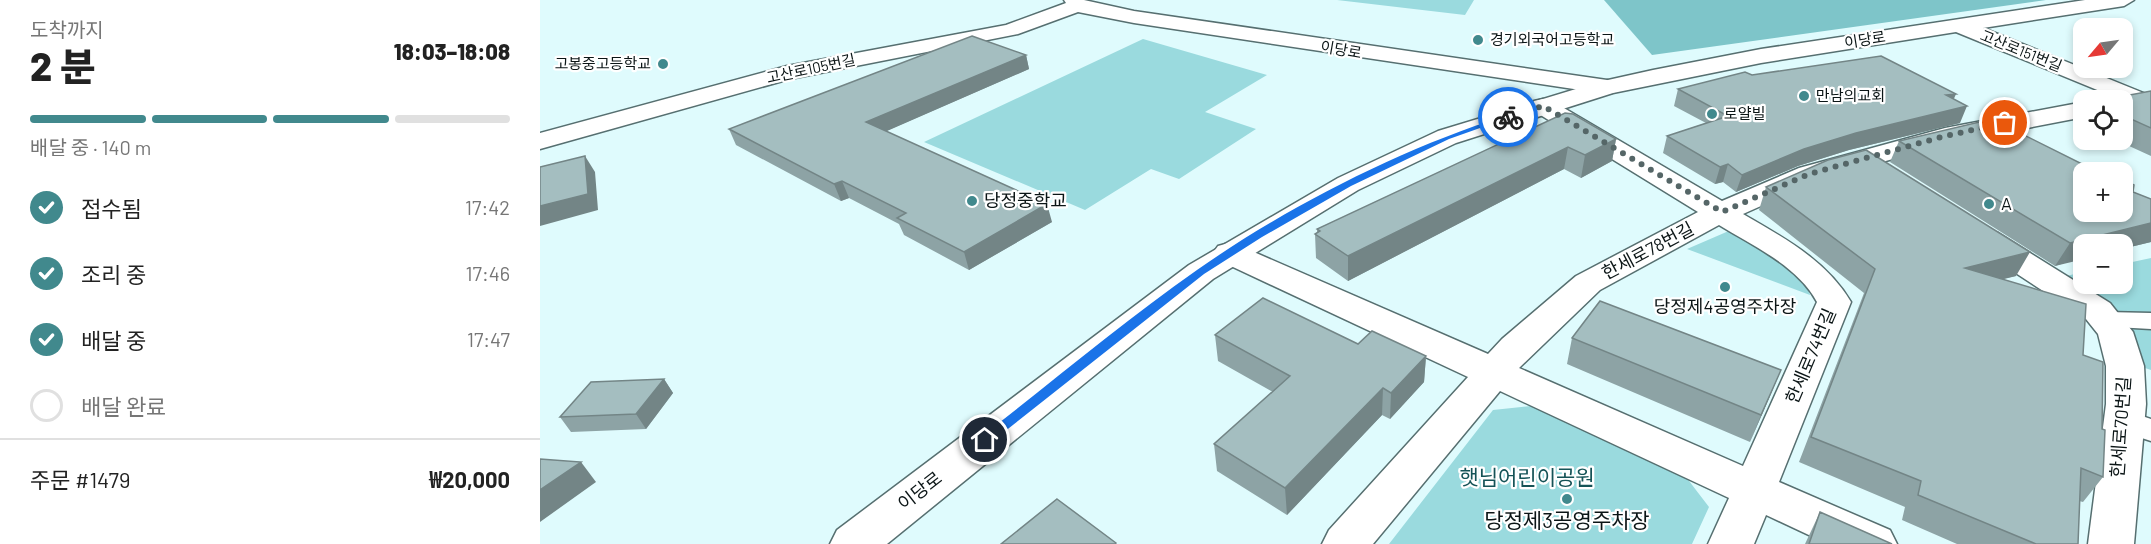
<!DOCTYPE html>
<html lang="ko">
<head>
<meta charset="utf-8">
<style>
	body { margin:0; font-family:Barlow,"Noto Sans KR",sans-serif; background:#f6f6f6; color:#222; height:100vh; display:flex; flex-direction:column; font-size:22px; white-space:nowrap }
	* { box-sizing:border-box; margin:0 }
	p { font-size:20px; color:#767676 }
	.icon { flex:none; width:33px; height:33px; fill:none; stroke:currentColor; stroke-width:2; stroke-linecap:round; stroke-linejoin:round }
	.map { position:relative; flex:1; overflow:hidden }
	.drawer { display:flex; flex-direction:column; background:#fff; width:540px }
	.drawer>* { flex:none }
	.needle { width:39px; rotate:241deg }
	.fabs { position:absolute; left:1533px; top:18px; display:grid; gap:12px }
	.fabs a { display:grid; place-items:center; width:60px; height:60px; border-radius:12px; background:#fff; box-shadow:0 3px 9px #0003; font-size:30px }
	.pin { position:absolute; display:grid; place-items:center; width:51px; height:51px; color:#fff; margin:-26px; border:3px solid #fff; border-radius:50%; box-shadow:0 2px 6px #0007 }
	.courier { position:absolute; display:grid; place-items:center; width:60px; height:60px; margin:-30px; border:4px solid #1a73e8; border-radius:50%; background:#fff; color:#222; box-shadow:0 2px 8px #0007 }
	.headline em { font-style:normal; font-weight:800 }
	.headline div { display:flex; flex-direction:column-reverse }
	.headline { display:flex; align-items:center; justify-content:space-between; height:102px; padding:0 30px }
	h1 { font-size:39px; font-weight:800; line-height:45px }
	.bar { display:grid; grid-template-columns:repeat(4,1fr); gap:9px 6px; align-content:center; height:72px; padding:0 30px }
	.bar i { height:8px; border-radius:4px; background:#e0e0e0 }
	.bar .current { background:#41898d }
	.bar p { grid-column:span 4 }
	.line { display:flex; align-items:center; gap:15px; padding:0 30px; border-top:2px solid #e0e0e0 }
	.line div { flex:1 }
	ol { padding:0 30px; list-style:none }
	li { display:flex; align-items:center; gap:18px; height:66px }
	li p { margin-inline-start:auto }
	li .icon { padding:6px; border-radius:50%; background:#41898d; color:#fff; stroke-width:4 }
	li:last-child { color:#767676 }
	li i { width:33px; height:33px; border:3px solid #e0e0e0; border-radius:50% }
	main { display:flex; flex:1; min-height:0 }
	.map>svg:first-child { display:block }
	.green { fill:#9adade }
	.forest { fill:#7ec5c9 }
	.lines { fill:none; stroke-linecap:round; stroke-linejoin:round }
	.pedestrian-casing { stroke:#566f70; stroke-width:3 }
	.minor-casing { stroke:#566f70; stroke-width:3 }
	.tertiary-casing { stroke:#566f70; stroke-width:3 }
	.pedestrian { fill:#fff; fill-rule:evenodd }
	.minor { fill:#fff; fill-rule:evenodd }
	.tertiary { fill:#fff; fill-rule:evenodd }
	.wall { fill:#8da3a5 }
	.shaded-wall { fill:#738586 }
	.building { fill:#a4bec0; stroke:#738586; stroke-width:1.5 }
	.route { fill:#1a73e8 }
	.done { stroke:#556667; stroke-width:6; stroke-dasharray:0 10.8 }
	.poi-dot { fill:#41898d; stroke:#fff; stroke-width:2 }
	.labels { text-anchor:middle; stroke-width:4.5; stroke-linejoin:round; paint-order:stroke }
	.far-poi-label { font-size:15px; fill:#0b1516; stroke:#fff; text-anchor:start }
	.far-street-label { font-size:15px; fill:#0b1516; stroke:#fff }
	.poi-label { font-size:18px; fill:#0b1516; stroke:#fff; text-anchor:start }
	.street-label { font-size:18px; fill:#0b1516; stroke:#fff }
	.near-park-label { font-size:21px; fill:#155357; stroke:#fff }
	.near-poi-label { font-size:21px; fill:#0b1516; stroke:#fff }
</style>
</head>
<body>
<main>
<section class="drawer">
<div class="headline"><div><h1>2 분</h1><p>도착까지</p></div><em>18:03–18:08</em></div>
<div class="bar"><i class="current"></i><i class="current"></i><i class="current"></i><i></i><p>배달 중 · 140 m</p></div>
<ol>
<li><svg class="icon" aria-label="check" viewBox="0 0 24 24"><path d="M5 12l5 5 9-10"/></svg>접수됨<p>17:42</p></li>
<li><svg class="icon" aria-label="check" viewBox="0 0 24 24"><path d="M5 12l5 5 9-10"/></svg>조리 중<p>17:46</p></li>
<li><svg class="icon" aria-label="check" viewBox="0 0 24 24"><path d="M5 12l5 5 9-10"/></svg>배달 중<p>17:47</p></li>
<li><i></i>배달 완료</li>
</ol>
<div class="line" style="height:78px"><div>주문 #1479</div><b>₩20,000</b></div>
</section>
<div class="map">
<svg width="1611" height="544" viewBox="0 0 1611 544">
	<rect width="100%" height="100%" fill="#dffbfd"/>
	<path class="green" d="M797,0H934L925,15Z
		M603,39L727,75L665,112L716,129L639,179L611,169L545,210L384,142Z
		M1198,227L1267,281L1270,295L1147,249Z
		M1611,258V370L1605,368L1599,346L1579,319L1518,278L1543,272L1544,284H1582L1583,264Z
		M991,406L1146,477L1169,507L1152,544H849L953,410Z"/>
	<path class="forest" d="M1064,0H1506L1112,55Z"/>
	<g class="lines">
		<g class="pedestrian-casing">
			<path id="pedestrian" d="M1566,312L1611,313V329L1557,326L1553,320L1557,314Z
				M1584,410L1611,419V441L1574,429L1569,421L1574,413Z"/>
		</g>
		<g class="minor-casing">
			<path id="minor" d="M524,0H544L594,11L1067,80L1075,82L1079,87L1075,92L1067,94L594,23L538,12L478,34L250,79L0,149V133L247,66L466,25L526,3Z
				M1003,99L1012,101L1182,201L1259,168L1405,128L1544,102V117L1409,143L1279,180L1203,214C1244,238 1286,260 1311,302L1239,482L1350,530L1357,544H1288L1226,515L1214,544H1168L1189,498L960,391L833,544H782L789,530L928,377L678,260L673,253L678,246L689,243L700,246L948,354L962,339L1036,276L1158,212L994,111L991,106L994,101ZM1179,225C1213,246 1258,266 1277,302L1203,466L979,368L1060,290Z
				M1447,231L1458,233L1570,303L1593,332L1604,366L1606,404L1594,544H1548L1566,404V366L1558,334L1546,319L1436,247L1431,240L1436,233Z"/>
		</g>
		<g class="tertiary-casing">
			<path id="tertiary" d="M1545,0H1594L1584,6L1443,28L1611,96V112L1416,32L1221,63L1073,93L916,143L818,190L673,279L347,544H290L297,530L649,265L798,178L898,131L1059,82L1113,70L1221,49Z"/>
		</g>
		<use href="#pedestrian" class="pedestrian"/>
		<use href="#minor" class="minor"/>
		<use href="#tertiary" class="tertiary"/>
	</g>
	<path class="wall" d="M486,55L489,69L346,131L512,222L429,270L364,235L359,224L309,198L301,201L196,145L189,129Z
		M1212,75L1414,99L1420,123L1309,150L1258,166L1196,192L1183,182L1175,184L1123,153L1127,136L1166,123L1134,106L1138,89Z
		M1611,91V156L1576,140H1582V100Z
		M1033,114L1076,139L1072,161L1041,178L1024,169L808,281L776,258L775,234L777,233V229Z
		M1359,141L1593,192L1611,199V242L1582,249V244L1515,266L1350,162Z
		M1226,187L1476,276L1462,279L1543,355L1562,429L1563,477L1543,502L1539,501L1538,544H1417L1362,520L1365,507L1259,462L1324,293L1219,210Z
		M675,335L818,344L886,356L884,382L850,419L842,415L747,515L677,471L674,444L733,392L678,361Z
		M1032,338L1241,370L1210,442L1027,364Z
		M124,379L133,393L106,429L31,432L20,417Z
		M1280,512L1352,544H1265Z"/>
	<path class="shaded-wall" d="M486,55L489,69L331,138L326,122Z
		M1416,94L1409,110L1406,95Z
		M1427,106L1420,123L1309,150L1258,166L1196,192L1202,175L1264,149L1316,133Z
		M1076,139L1072,161L1041,178L1045,155Z
		M1028,147L1024,169L808,281V256Z
		M45,156L55,172L58,210L0,226V206Z
		M1188,164L1183,182L1175,184L1180,167Z
		M302,181L309,198L301,201L294,184Z
		M507,204L512,222L429,270L424,252Z
		M1611,223V242L1582,249V244H1544V259L1515,266L1530,243Z
		M1490,252L1476,276L1412,292L1425,268Z
		M886,356L884,382L850,419L851,393Z
		M1241,370L1230,396L1210,442L1221,415Z
		M124,379L133,393L106,429L96,414Z
		M843,388L842,415L747,515L745,488Z
		M41,462L56,482L0,522V490Z"/>
	<path class="building" d="M432,36L486,55L326,122L507,204L424,252L357,218L366,213L302,181L294,184L189,129Z
		M1341,56L1416,94L1406,95L1427,106L1316,133L1264,149L1202,175L1188,164L1180,167L1127,136L1188,116L1138,89L1205,72L1212,75Z
		M1611,91V128L1582,115V100H1563Z
		M1025,113L1033,114L1076,139L1045,155L1028,147L808,256L775,234L780,231L777,229Z
		M1452,119L1546,166L1559,167L1569,172H1544V212H1582V179L1594,185L1593,192L1611,199V223L1530,243L1359,141Z
		M1326,150L1490,252L1425,268L1546,304L1543,355L1563,362L1562,429L1565,430L1563,477L1541,468L1538,544H1496L1378,495L1381,481L1271,437L1335,269L1226,187L1288,160Z
		M45,156L48,194L0,206V167Z
		M723,298L818,344L832,331L886,356L851,393L843,388L745,488L674,444L750,376L675,335Z
		M1060,301L1241,370L1221,415L1032,338Z
		M124,379L96,414L20,417L51,382Z
		M0,459L41,462L0,490Z
		M517,499L576,543L575,544H461Z
		M1280,512L1352,544H1269Z"/>
	<path class="route" d="M965,116L971,117L909,139L811,186L722,237L664,274L450,443H441V437C513,381 583,322 657,270C747,207 860,149 965,116Z"/>
	<g class="lines">
		<path class="done" d="M968,117L1003,106L1182,212L1269,174L1405,136L1465,123"/>
	</g>
	<g class="poi-dot">
		<circle cx="938" cy="40" r="6"/>
		<circle cx="123" cy="64" r="6"/>
		<circle cx="1264" cy="96" r="6"/>
		<circle cx="1172" cy="114" r="6"/>
		<circle cx="432" cy="201" r="6"/>
		<circle cx="1449" cy="204" r="6"/>
		<circle cx="1185" cy="287" r="6"/>
		<circle cx="1027" cy="499" r="6"/>
	</g>
	<g class="labels">
		<g class="far-poi-label">
			<text x="950" y="45">경기외국어고등학교</text>
			<text x="111" y="69" text-anchor="end">고봉중고등학교</text>
			<text x="1276" y="101">만남의교회</text>
			<text x="1184" y="119">로얄빌</text>
		</g>
		<g class="far-street-label">
			<text transform="translate(1325 40) rotate(-9)" y="5">이당로</text>
			<text transform="translate(801 50) rotate(10)" y="5">이당로</text>
			<text transform="translate(1481 51) rotate(22)" y="5">고산로151번길</text>
			<text transform="translate(271 69) rotate(-12)" y="5">고산로105번길</text>
		</g>
		<g class="poi-label">
			<text x="444" y="207">당정중학교</text>
			<text x="1461" y="210">A</text>
			<text x="1185" y="313" text-anchor="middle">당정제4공영주차장</text>
		</g>
		<g class="street-label">
			<text transform="translate(1108 251) rotate(-28)" y="6">한세로78번길</text>
			<text transform="translate(1271 356) rotate(-67)" y="6">한세로74번길</text>
			<text transform="translate(1581 427) rotate(-86)" y="6">한세로70번길</text>
			<text transform="translate(380 491) rotate(-38)" y="6">이당로</text>
		</g>
		<g class="near-park-label">
			<text x="987" y="485">햇님어린이공원</text>
		</g>
		<g class="near-poi-label">
			<text x="1027" y="528">당정제3공영주차장</text>
		</g>
	</g>
</svg>
<div class="fabs">
<a><svg class="needle" viewBox="-14 -14 28 28"><path d="M0-13l5 13h-10z" fill="#e53935"/><path d="M0 13l5-13h-10z" fill="#767676"/></svg></a>
<a><svg class="icon" aria-label="locate" viewBox="0 0 24 24"><circle cx="12" cy="12" r="6"/><path d="M12 2v4M12 18v4M2 12h4M18 12h4"/></svg></a>
<a>+</a>
<a>−</a>
</div>
<div class="pin" style="left:1465px;top:123px;background:#ea580c"><svg class="icon" aria-label="bag" viewBox="0 0 24 24"><path d="M5 8h14l-1 12H6zM9 8a3 3 0 0 1 6 0"/></svg></div>
<div class="pin" style="left:445px;top:440px;background:#1f2937"><svg class="icon" aria-label="home" viewBox="0 0 24 24"><path d="M3 11l9-7 9 7M6 9v11h12V9"/></svg></div>
<div class="courier" style="left:968px;top:117px"><svg class="icon" aria-label="bike" viewBox="0 0 24 24"><circle cx="6" cy="16" r="4"/><circle cx="18" cy="16" r="4"/><path d="M6 16l4-8h5l3 8M10 8l3 8H6M13 5h3"/></svg></div>
</div>
</main>
</body>
</html>
